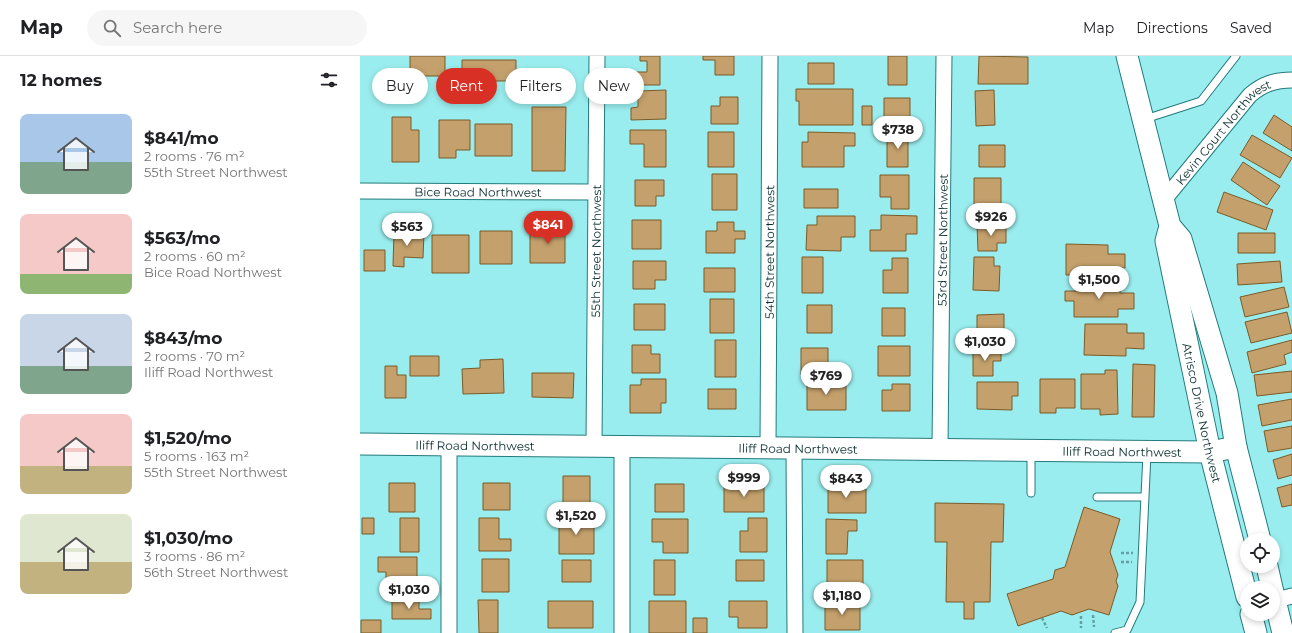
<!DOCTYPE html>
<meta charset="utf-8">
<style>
:root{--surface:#fff;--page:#f6f6f6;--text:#202124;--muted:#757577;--line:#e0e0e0;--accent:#d93025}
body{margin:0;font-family:Montserrat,sans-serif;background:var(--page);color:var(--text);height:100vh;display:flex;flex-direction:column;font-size:15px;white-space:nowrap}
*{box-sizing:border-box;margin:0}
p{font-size:13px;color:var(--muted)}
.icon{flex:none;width:22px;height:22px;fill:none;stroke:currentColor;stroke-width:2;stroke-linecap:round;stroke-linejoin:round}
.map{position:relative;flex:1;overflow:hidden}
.side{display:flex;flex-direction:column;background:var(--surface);width:360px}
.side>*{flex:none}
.guide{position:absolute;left:12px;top:12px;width:380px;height:36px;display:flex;gap:8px}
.fabs{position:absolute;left:880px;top:477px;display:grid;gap:8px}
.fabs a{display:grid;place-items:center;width:40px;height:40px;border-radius:50%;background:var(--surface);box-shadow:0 2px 6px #0003;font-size:20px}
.price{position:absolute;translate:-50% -34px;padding:0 9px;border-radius:14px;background:#fff;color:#222;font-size:13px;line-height:26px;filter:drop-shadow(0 1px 2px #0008)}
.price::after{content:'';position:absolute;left:50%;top:24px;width:12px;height:9px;margin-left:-6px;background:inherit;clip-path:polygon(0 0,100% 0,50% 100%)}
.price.on{background:var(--accent);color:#fff}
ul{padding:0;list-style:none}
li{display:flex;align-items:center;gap:12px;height:100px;padding:0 20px}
li span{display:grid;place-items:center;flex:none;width:112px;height:80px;border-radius:8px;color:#555}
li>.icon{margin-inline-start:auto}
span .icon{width:48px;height:48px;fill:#fffc;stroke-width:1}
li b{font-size:17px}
h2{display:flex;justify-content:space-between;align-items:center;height:48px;padding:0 20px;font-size:17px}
.tag{padding:0 14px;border-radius:18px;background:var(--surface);box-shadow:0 2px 6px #0003;font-size:14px;line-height:36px}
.tag.on{background:var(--accent);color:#fff}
header{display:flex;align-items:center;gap:24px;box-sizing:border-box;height:56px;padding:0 20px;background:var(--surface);border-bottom:1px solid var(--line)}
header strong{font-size:19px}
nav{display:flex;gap:22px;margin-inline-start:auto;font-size:14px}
.search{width:280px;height:36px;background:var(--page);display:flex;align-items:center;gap:10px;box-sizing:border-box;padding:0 14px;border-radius:22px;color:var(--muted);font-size:15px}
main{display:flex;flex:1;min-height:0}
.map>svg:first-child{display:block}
</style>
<header>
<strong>Map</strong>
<div class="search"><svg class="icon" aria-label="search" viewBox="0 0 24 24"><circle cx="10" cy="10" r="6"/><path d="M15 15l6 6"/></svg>Search here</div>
<nav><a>Map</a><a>Directions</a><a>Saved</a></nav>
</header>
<main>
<section class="side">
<h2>12 homes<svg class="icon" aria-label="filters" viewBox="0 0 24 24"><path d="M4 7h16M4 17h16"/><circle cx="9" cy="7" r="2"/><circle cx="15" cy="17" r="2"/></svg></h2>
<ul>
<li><span style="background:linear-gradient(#a9c7e8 60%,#7fa58c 0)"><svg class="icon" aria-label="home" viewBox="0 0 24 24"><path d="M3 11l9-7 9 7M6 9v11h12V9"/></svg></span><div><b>$841/mo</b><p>2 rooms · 76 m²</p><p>55th Street Northwest</p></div></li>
<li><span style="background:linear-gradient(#f6c9c9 75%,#8fb573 0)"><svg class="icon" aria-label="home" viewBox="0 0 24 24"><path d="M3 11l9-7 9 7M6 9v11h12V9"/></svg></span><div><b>$563/mo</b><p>2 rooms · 60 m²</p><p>Bice Road Northwest</p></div></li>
<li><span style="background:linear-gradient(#c9d6e8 65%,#7fa58c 0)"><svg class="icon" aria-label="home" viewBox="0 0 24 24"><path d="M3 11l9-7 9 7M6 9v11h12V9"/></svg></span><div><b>$843/mo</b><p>2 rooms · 70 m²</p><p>Iliff Road Northwest</p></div></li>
<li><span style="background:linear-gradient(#f6c9c9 65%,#c2b280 0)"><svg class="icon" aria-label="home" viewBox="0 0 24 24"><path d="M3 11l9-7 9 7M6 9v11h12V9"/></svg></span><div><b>$1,520/mo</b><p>5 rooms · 163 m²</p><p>55th Street Northwest</p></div></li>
<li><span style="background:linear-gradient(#dfe7d0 60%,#c2b280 0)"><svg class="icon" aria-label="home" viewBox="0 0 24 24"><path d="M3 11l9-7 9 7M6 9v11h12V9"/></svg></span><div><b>$1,030/mo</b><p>3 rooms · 86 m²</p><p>56th Street Northwest</p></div></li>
</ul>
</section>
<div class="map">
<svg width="932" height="577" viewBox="0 0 932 577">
<rect width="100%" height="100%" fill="#9aedee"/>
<!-- building -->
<path fill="#c3a06c" stroke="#7b5b27" d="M 50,0 L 85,0 L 85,20 L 50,20 Z
M 280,0 L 300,0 L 300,29 L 273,29 L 273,16 L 287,16 L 287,5 L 280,5 Z
M 343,0 L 374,0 L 374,19 L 355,19 L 355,4 L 343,4 Z
M 528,0 L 547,0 L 547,29 L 528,29 Z
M 619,0 L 668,1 L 668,28 L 618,28 Z
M 102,4 L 156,4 L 156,25 L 102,25 Z
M 448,7 L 474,7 L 474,28 L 448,28 Z
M 436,33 L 493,33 L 493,69 L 439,69 L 439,45 L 436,45 Z
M 306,34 L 306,63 L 271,64 L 271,52 L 278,51 L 278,35 Z
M 634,34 L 635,69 L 616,70 L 615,35 Z
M 360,41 L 378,41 L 378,68 L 351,68 L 351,50 L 360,50 Z
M 524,42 L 550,42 L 550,69 L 524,69 Z
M 502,50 L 512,50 L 512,69 L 502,69 Z
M 172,51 L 206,51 L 205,115 L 172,115 Z
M 914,59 L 932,71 L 932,95 L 903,77 Z
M 32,61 L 51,61 L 51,74 L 59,74 L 59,106 L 32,106 Z
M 79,64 L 110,64 L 110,94 L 96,94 L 96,102 L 79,102 Z
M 115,68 L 152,68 L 152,100 L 115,100 Z
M 270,74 L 306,74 L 306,111 L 284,111 L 284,88 L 270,88 Z
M 348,76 L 374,76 L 374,111 L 348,111 Z
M 448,76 L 495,77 L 495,90 L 484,90 L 484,111 L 442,111 L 442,86 L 448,86 Z
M 527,76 L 548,76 L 548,111 L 527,111 Z
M 892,79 L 932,102 L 920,122 L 880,99 Z
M 619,89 L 645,89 L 645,111 L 619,111 Z
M 883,106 L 920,130 L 907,149 L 871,124 Z
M 352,118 L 377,118 L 377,154 L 352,154 Z
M 520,119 L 549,119 L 549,153 L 531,153 L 531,141 L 520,141 Z
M 614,122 L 641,122 L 641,153 L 614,153 Z
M 275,124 L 304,124 L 304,140 L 296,140 L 296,150 L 275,150 Z
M 444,133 L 478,133 L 478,152 L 444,152 Z
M 864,136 L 913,154 L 906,174 L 857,156 Z
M 521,159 L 557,160 L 557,178 L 546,178 L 546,195 L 510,195 L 510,174 L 521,174 Z
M 457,160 L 495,160 L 495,181 L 481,181 L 481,195 L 446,194 L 447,169 L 457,169 Z
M 272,164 L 301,164 L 301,193 L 272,193 Z
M 357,166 L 374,166 L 374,175 L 385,175 L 385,183 L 375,183 L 375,197 L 346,197 L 346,175 L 357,175 Z
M 617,169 L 646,169 L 646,187 L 637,187 L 637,195 L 618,195 Z
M 170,171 L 205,171 L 205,207 L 170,207 Z
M 120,175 L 152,175 L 152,208 L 120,208 Z
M 34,176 L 64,177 L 63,202 L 44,201 L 44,211 L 33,210 Z
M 878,177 L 915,177 L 915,197 L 878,197 Z
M 72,179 L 109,179 L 109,217 L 72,217 Z
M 706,188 L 748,189 L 748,198 L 765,198 L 765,212 L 748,212 L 748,220 L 706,219 Z
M 4,194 L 25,194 L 25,215 L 4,215 Z
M 442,201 L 463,201 L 463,237 L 442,237 Z
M 614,201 L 634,201 L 634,210 L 640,210 L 639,235 L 613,234 Z
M 532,202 L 548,202 L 548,237 L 523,237 L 523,214 L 532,214 Z
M 273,205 L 306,205 L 306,224 L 295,224 L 295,233 L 273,233 Z
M 920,205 L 922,226 L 878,229 L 877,208 Z
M 344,212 L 375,212 L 375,236 L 344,236 Z
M 716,228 L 760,228 L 760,237 L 774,237 L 774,253 L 758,253 L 758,261 L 714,261 L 714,245 L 705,245 L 705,235 L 716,235 Z
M 924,231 L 929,251 L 885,261 L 880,241 Z
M 350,243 L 374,243 L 374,277 L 350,277 Z
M 274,248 L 305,248 L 305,274 L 274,274 Z
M 447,249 L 472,249 L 472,277 L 447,277 Z
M 522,252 L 545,252 L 545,280 L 522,280 Z
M 927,256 L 932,277 L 891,287 L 885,266 Z
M 644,258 L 644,278 L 617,278 L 617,259 Z
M 725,268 L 767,268 L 767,277 L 784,277 L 784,293 L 766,292 L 766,300 L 724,299 Z
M 355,284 L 376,284 L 376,321 L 355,321 Z
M 932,284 L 932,296 L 924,299 L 926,308 L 892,317 L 887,296 Z
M 272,289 L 291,289 L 291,298 L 300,298 L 300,317 L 272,317 Z
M 518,290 L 550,290 L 550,320 L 518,320 Z
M 441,292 L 468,292 L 468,308 L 461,308 L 461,319 L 441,319 Z
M 641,293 L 641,305 L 633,305 L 633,320 L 613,320 L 613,294 Z
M 50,300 L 79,300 L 79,320 L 50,320 Z
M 143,303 L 144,337 L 103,338 L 102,313 L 120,312 L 120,304 Z
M 773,308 L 795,309 L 794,361 L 772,361 Z
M 25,310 L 37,310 L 37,319 L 46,319 L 46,342 L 25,342 Z
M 745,314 L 757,314 L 758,358 L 740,359 L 740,353 L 721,353 L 721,318 L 745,318 Z
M 932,315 L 932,336 L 897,340 L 894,319 Z
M 172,317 L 214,317 L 213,342 L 172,341 Z
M 281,323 L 306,323 L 306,347 L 301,347 L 301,357 L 270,357 L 270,329 L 281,329 Z
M 680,323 L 715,323 L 715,352 L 696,352 L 696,357 L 680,357 Z
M 447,326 L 486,326 L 486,354 L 447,354 Z
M 617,326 L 658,326 L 658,340 L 652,340 L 652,354 L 617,353 Z
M 532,328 L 550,328 L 550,355 L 522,355 L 522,334 L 532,334 Z
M 348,333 L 376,333 L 376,353 L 348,353 Z
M 932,343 L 932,364 L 902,370 L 898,349 Z
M 932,370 L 932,392 L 908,396 L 904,375 Z
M 932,398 L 932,419 L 918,423 L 913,404 Z
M 203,420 L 230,420 L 230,457 L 203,457 Z
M 29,427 L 55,427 L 55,456 L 29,456 Z
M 123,427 L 150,427 L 150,454 L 123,454 Z
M 295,428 L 324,428 L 324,456 L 295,456 Z
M 468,428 L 497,428 L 497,433 L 506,433 L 506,457 L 468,457 Z
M 932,428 L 932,449 L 922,451 L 917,432 Z
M 364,429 L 404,429 L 404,456 L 364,456 Z
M 575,447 L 644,448 L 643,486 L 631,486 L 630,546 L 614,546 L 614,563 L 604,563 L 604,546 L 586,546 L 587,486 L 575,486 Z
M 724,451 L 760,463 L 750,496 L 758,519 L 756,525 L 758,530 L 749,559 L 729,553 L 712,559 L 701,555 L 658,570 L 647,538 L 693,523 L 695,514 L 705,511 Z
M 2,462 L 14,462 L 14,478 L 2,478 Z
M 40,462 L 59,462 L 59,496 L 40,496 Z
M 119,462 L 139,462 L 139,483 L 151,483 L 151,495 L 119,495 Z
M 388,462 L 407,462 L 407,496 L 380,496 L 380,475 L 388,475 Z
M 199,463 L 234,463 L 234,498 L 199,498 Z
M 292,463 L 328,463 L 328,497 L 303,497 L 303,486 L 292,486 Z
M 466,463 L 497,464 L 497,475 L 488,475 L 487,498 L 466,498 Z
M 18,501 L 57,501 L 57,528 L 26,528 L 26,516 L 18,516 Z
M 122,503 L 149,503 L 149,536 L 122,536 Z
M 202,504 L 231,504 L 231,526 L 202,526 Z
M 294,504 L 315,504 L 315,539 L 294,539 Z
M 376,504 L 404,504 L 404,525 L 376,525 Z
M 467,504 L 503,504 L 503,531 L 467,531 Z
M 32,543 L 59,543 L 59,553 L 71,553 L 71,563 L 32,563 Z
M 118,544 L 138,544 L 138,577 L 119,577 Z
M 188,545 L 233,545 L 233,572 L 188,572 Z
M 289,545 L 326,545 L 326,577 L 289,577 Z
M 369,545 L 407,545 L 407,572 L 378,572 L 378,561 L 369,561 Z
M 465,546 L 500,546 L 500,574 L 465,574 Z
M 333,562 L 347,562 L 347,577 L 333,577 Z
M 1,564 L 21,564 L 21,577 L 1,577 Z"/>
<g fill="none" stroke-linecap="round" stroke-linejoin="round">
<!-- lane casing -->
<g stroke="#227b7d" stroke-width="9">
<path id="lane" d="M 785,63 L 841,45 L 876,0
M 671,395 L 671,437
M 737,441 L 785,441
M 755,577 L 767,574 L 780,546 L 787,398"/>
</g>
<!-- street casing -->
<g stroke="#227b7d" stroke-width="17">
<g id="street">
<path id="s1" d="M 0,135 L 236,136"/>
<path id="s2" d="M 803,145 L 890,39 C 903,28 915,24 932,24"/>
<path id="s3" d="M 234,389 L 237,0"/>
<path id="s4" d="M 408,392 L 410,0"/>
<path d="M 434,392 L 435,577"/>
<path id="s5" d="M 580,392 L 584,0"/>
<path d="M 913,545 L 932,540"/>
<path d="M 89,577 L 89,388"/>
<path d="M 262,577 L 262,390"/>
</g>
</g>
<!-- secondary casing -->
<g stroke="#227b7d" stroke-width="23">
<g id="secondary">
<path d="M 767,0 L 810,170 L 821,183 L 867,337 L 876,391 L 900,484"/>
<path id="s6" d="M 810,170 L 806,185 L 850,396 L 887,541"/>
<path id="s7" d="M 0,388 L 850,396 L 876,391"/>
<path d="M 907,510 L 912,532"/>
<path d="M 913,536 L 923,577"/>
<path d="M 891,558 L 896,577"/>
</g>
</g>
<!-- path -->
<path stroke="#60a1a1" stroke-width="2.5" stroke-dasharray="3 2" stroke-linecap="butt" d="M 761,497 L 773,497
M 761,506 L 772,506
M 733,559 L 734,571
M 721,560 L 721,572
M 682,562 L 687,572"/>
<!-- lane -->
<use href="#lane" stroke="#fff" stroke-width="7"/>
<!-- street -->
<use href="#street" stroke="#fff" stroke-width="15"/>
<!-- secondary -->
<use href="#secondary" stroke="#fff" stroke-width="21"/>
</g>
<g text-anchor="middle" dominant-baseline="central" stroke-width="3.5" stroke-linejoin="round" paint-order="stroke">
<!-- street labels -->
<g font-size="12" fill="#072c2c" stroke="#f7fefe">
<text stroke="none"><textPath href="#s2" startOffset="92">Kevin Court Northwest</textPath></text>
<text stroke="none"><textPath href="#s1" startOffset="118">Bice Road Northwest</textPath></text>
<text stroke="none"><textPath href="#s5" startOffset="208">53rd Street Northwest</textPath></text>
<text stroke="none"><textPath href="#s3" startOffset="194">55th Street Northwest</textPath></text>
<text stroke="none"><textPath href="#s4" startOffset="196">54th Street Northwest</textPath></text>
<text stroke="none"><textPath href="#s6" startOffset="191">Atrisco Drive Northwest</textPath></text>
<text stroke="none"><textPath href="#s7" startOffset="115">Iliff Road Northwest</textPath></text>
<text stroke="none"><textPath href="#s7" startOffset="438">Iliff Road Northwest</textPath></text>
<text stroke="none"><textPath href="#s7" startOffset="762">Iliff Road Northwest</textPath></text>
</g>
</g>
</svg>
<div class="fabs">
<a><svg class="icon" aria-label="locate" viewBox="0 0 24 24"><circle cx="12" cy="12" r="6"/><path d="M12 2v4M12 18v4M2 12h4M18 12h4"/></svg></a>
<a><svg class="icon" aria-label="layers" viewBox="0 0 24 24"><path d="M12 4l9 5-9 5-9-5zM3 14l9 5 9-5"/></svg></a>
</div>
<b class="price" style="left:538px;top:94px">$738</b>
<b class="price" style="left:631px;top:181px">$926</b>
<b class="price on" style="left:188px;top:189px">$841</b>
<b class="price" style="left:47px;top:191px">$563</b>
<b class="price" style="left:739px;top:244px">$1,500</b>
<b class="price" style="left:625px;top:306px">$1,030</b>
<b class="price" style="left:466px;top:340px">$769</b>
<b class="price" style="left:384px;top:442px">$999</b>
<b class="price" style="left:486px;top:443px">$843</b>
<b class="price" style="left:216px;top:480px">$1,520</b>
<b class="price" style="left:49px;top:554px">$1,030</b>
<b class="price" style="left:482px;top:560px">$1,180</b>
<div class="guide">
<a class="tag">Buy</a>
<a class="tag on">Rent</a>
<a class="tag">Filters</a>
<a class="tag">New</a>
</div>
</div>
</main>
